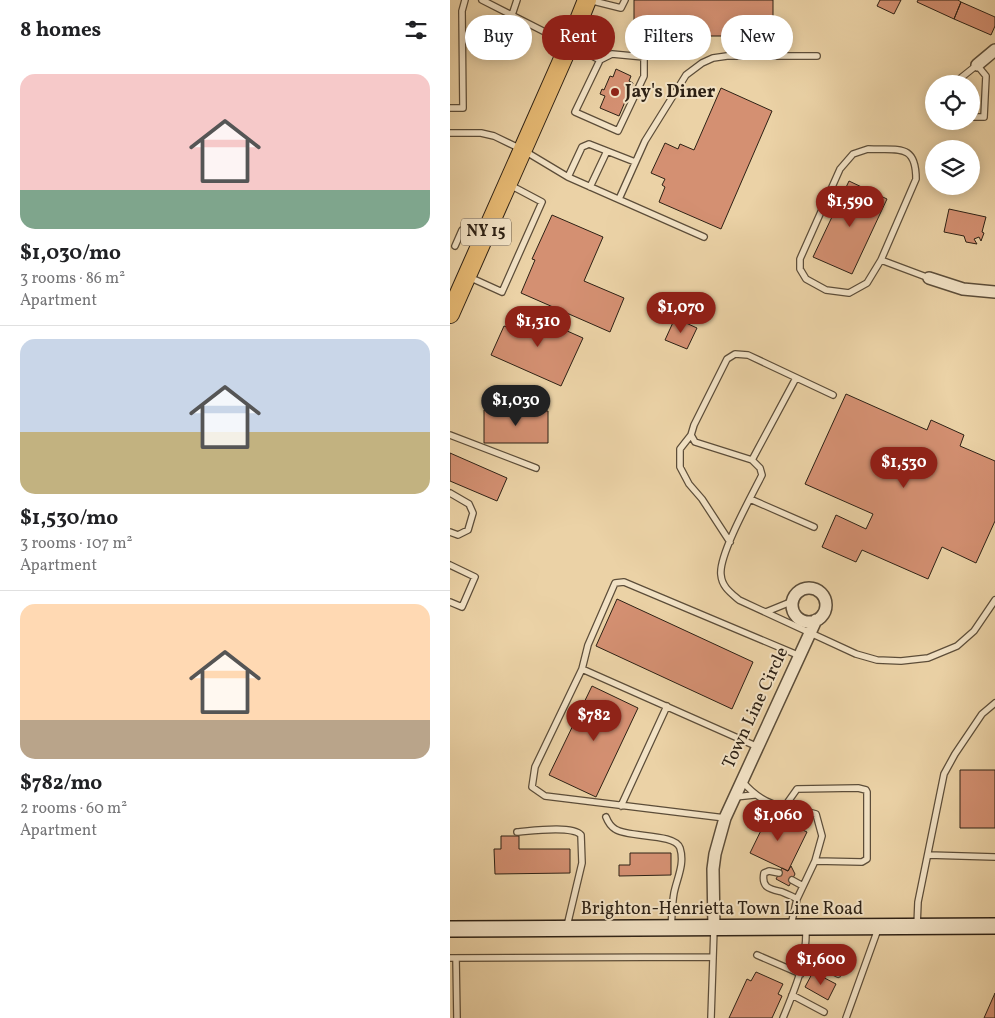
<!DOCTYPE html>
<meta charset="utf-8">
<style>
:root{--surface:#fff;--page:#f2f2f2;--text:#202124;--muted:#757577;--line:#e0e0e0;--accent:#8f2418}
body{margin:0;font-family:Vollkorn,serif;background:var(--page);color:var(--text);height:100vh;display:flex;flex-direction:column;font-size:19px;white-space:nowrap}
*{box-sizing:border-box;margin:0}
p{font-size:16px;color:var(--muted)}
.icon{flex:none;width:28px;height:28px;fill:none;stroke:currentColor;stroke-width:2;stroke-linecap:round;stroke-linejoin:round}
.map{position:relative;flex:1;overflow:hidden}
.drawer{display:flex;flex-direction:column;background:var(--surface);width:450px}
.drawer>*{flex:none}
.guide{position:absolute;left:15px;top:15px;width:455px;height:45px;display:flex;gap:10px}
.tools{position:absolute;left:475px;top:75px;display:grid;gap:10px}
.tools a{display:grid;place-items:center;width:55px;height:55px;border-radius:50%;background:var(--surface);box-shadow:0 2px 12px #0003;font-size:25px}
.price{position:absolute;translate:-50% -42px;padding:0 11px;border-radius:18px;background:var(--accent);color:#fff;font-size:16px;line-height:32px;filter:drop-shadow(0 1px 2px #0008)}
.price::after{content:'';position:absolute;left:50%;top:30px;width:15px;height:11px;margin-left:-8px;background:inherit;clip-path:polygon(0 0,100% 0,50% 100%)}
.price.on{background:#222;color:#fff}
ul{padding:0;list-style:none}
li{display:grid;align-content:center;gap:10px;height:265px;padding:0 20px}
li+li{border-top:1px solid var(--line)}
li span{display:grid;place-items:center;height:155px;border-radius:15px;color:#555}
li>.icon{margin-inline-start:auto}
span .icon{width:90px;height:90px;fill:#fffc;stroke-width:1}
li b{font-size:21px}
h2{display:flex;justify-content:space-between;align-items:center;height:60px;padding:0 20px;font-size:21px}
.pill{padding:0 18px;border-radius:22px;background:var(--surface);box-shadow:0 2px 12px #0003;font-size:18px;line-height:45px}
.pill.on{background:var(--accent);color:#fff}
main{display:flex;flex:1;min-height:0}
.map>svg:first-child{display:block}
</style>
<main>
<section class="drawer">
<h2>8 homes<svg class="icon" aria-label="filters" viewBox="0 0 24 24"><path d="M4 7h16M4 17h16"/><circle cx="9" cy="7" r="2"/><circle cx="15" cy="17" r="2"/></svg></h2>
<ul>
<li><span style="background:linear-gradient(#f6c9c9 75%,#7fa58c 0)"><svg class="icon" aria-label="home" viewBox="0 0 24 24"><path d="M3 11l9-7 9 7M6 9v11h12V9"/></svg></span><div><b>$1,030/mo</b><p>3 rooms · 86 m²</p><p>Apartment</p></div></li>
<li><span style="background:linear-gradient(#c9d6e8 60%,#c2b280 0)"><svg class="icon" aria-label="home" viewBox="0 0 24 24"><path d="M3 11l9-7 9 7M6 9v11h12V9"/></svg></span><div><b>$1,530/mo</b><p>3 rooms · 107 m²</p><p>Apartment</p></div></li>
<li><span style="background:linear-gradient(#ffd9b3 75%,#b9a48a 0)"><svg class="icon" aria-label="home" viewBox="0 0 24 24"><path d="M3 11l9-7 9 7M6 9v11h12V9"/></svg></span><div><b>$782/mo</b><p>2 rooms · 60 m²</p><p>Apartment</p></div></li>
</ul>
</section>
<div class="map">
<svg width="545" height="1018" viewBox="0 0 545 1018">
<rect width="100%" height="100%" fill="#ebd2a6"/>
<filter id="stains"><feTurbulence type="fractalNoise" baseFrequency=".004" numOctaves="4"/><feColorMatrix values="0 0 0 0 .2 0 0 0 0 .09 0 0 0 0 .02 0 0 0 .5 -.17"/></filter>
<radialGradient id="worn" r=".72"><stop offset=".6" stop-color="#630" stop-opacity="0"/><stop offset="1" stop-color="#630" stop-opacity=".3"/></radialGradient>
<!-- building -->
<path fill="#d49072" stroke="#2d2115" d="M 184,0 L 323,0 L 323,36 L 184,36 Z
M 430,0 L 451,0 L 444,14 L 427,6 Z
M 468,0 L 508,0 L 511,2 L 504,19 L 467,2 Z
M 511,2 L 545,17 L 545,26 L 541,35 L 504,19 Z
M 166,69 L 181,76 L 179,81 L 183,83 L 169,116 L 150,108 L 155,96 L 150,94 L 152,89 L 154,90 L 160,76 L 163,77 Z
M 271,88 L 322,111 L 271,229 L 209,202 L 215,187 L 212,185 L 215,179 L 201,173 L 215,143 L 228,149 L 230,144 L 244,150 Z
M 399,181 L 437,199 L 402,274 L 363,257 Z
M 499,209 L 536,217 L 532,232 L 534,233 L 531,241 L 529,237 L 524,239 L 527,244 L 516,242 L 514,236 L 494,232 Z
M 102,215 L 153,237 L 134,281 L 174,298 L 160,332 L 71,293 L 85,260 L 82,259 Z
M 72,311 L 133,338 L 111,386 L 41,355 L 54,326 L 64,330 Z
M 225,318 L 247,328 L 237,349 L 215,340 Z
M 396,394 L 477,430 L 481,420 L 514,435 L 510,446 L 545,461 L 545,521 L 526,563 L 492,547 L 478,579 L 412,550 L 406,562 L 372,547 L 386,515 L 416,529 L 423,514 L 355,484 Z
M 34,410 L 98,411 L 98,443 L 34,443 Z
M 0,453 L 57,478 L 47,501 L 0,481 Z
M 167,599 L 303,662 L 282,709 L 146,646 Z
M 142,686 L 188,708 L 146,797 L 99,775 Z
M 510,770 L 545,770 L 545,828 L 510,828 Z
M 319,814 L 357,832 L 338,871 L 300,853 Z
M 51,836 L 69,836 L 69,849 L 120,849 L 120,873 L 45,874 L 44,849 L 51,849 Z
M 180,853 L 221,853 L 221,875 L 169,876 L 169,865 L 180,865 Z
M 341,866 L 345,874 L 339,886 L 326,879 L 332,868 L 338,871 Z
M 306,972 L 333,984 L 328,994 L 332,996 L 322,1018 L 279,1018 L 297,979 L 301,981 Z
M 363,972 L 386,984 L 378,1000 L 355,987 Z
M 545,993 L 545,1018 L 534,1018 Z"/>
<g fill="none" stroke-linecap="round" stroke-linejoin="round">
<!-- lane casing -->
<g stroke="#5c4d39" stroke-width="8">
<path id="lane" d="M 32,0 L 150,60 L 162,54 L 194,57 L 194,76 L 168,131 L 125,112 L 150,60
M 139,0 L 171,8 L 175,0
M 62,15 L 67,0
M 507,84 L 507,81 L 527,65 L 536,76 L 534,117 L 521,117
M 0,108 L 13,108 L 12,11 L 15,0
M 0,133 L 31,133 L 44,136 L 73,150 L 118,177 L 254,237
M 418,149 C 447,151 466,142 466,179 L 431,260 L 417,283 L 399,293 L 376,290 L 356,279 L 350,269 L 350,259 L 390,169 L 403,154 Z
M 118,177 L 132,147 L 139,144 L 185,162
M 140,187 L 157,151
M 169,199 L 195,141 L 236,75 L 252,63 L 263,58 L 277,56 L 367,56
M 5,246 L 12,230 L 21,229 L 34,234
M 431,260 L 479,278
M 19,277 L 52,292 L 92,202 L 60,185
M 383,395 L 298,355 L 285,354 L 277,359 L 244,425 L 241,435 L 245,442 L 302,460 L 310,468 L 312,475 C 302,495 268,556 271,575 C 272,587 281,593 289,600 L 406,654 L 427,660 L 451,661 L 478,658 L 507,646 L 524,631 L 545,600
M 0,435 L 86,468
M 241,435 L 230,449 L 230,467 L 239,484 L 252,499 L 280,542
M 302,460 L 346,378
M 0,493 L 19,504 L 23,513 L 18,530 L 8,535 L 0,532
M 300,499 L 364,527
M 0,565 L 25,577 L 12,607 L 0,602
M 316,612 L 343,601
M 132,669 L 308,747
M 292,781 C 303,794 317,805 335,806 L 347,789 L 408,788 L 416,790 L 417,792 L 417,859 L 412,862 L 365,861 L 347,899 L 341,925
M 285,797 L 304,795
M 171,806 L 217,706
M 335,806 L 366,814 L 372,836 L 365,861
M 156,817 C 158,822 160,826 165,829 C 178,838 225,833 230,848 C 235,864 227,878 224,893 C 222,904 222,916 221,928
M 275,818 L 95,796 L 82,787 L 85,767 L 132,669 L 138,645 L 165,583 L 174,582 L 350,656
M 67,832 C 81,831 122,825 131,835 L 132,863 L 117,926
M 478,855 L 545,857
M 329,873 L 319,871 L 314,873 C 311,888 320,889 332,892 C 337,894 342,896 347,899
M 342,880 L 353,886
M 467,926 L 468,902 L 494,774 L 505,754 L 532,714 L 545,703
M 307,955 L 351,974
M 355,957 L 388,974
M 0,958 L 263,957
M 6,958 L 7,1018
M 342,995 L 374,1012
M 261,1018 L 264,928
M 333,1018 C 346,986 357,962 356,927
M 396,1018 L 428,929"/>
</g>
<!-- street casing -->
<g stroke="#5c4d39" stroke-width="14">
<path id="street" d="M 527,65 L 545,50
M 479,278 L 513,289 L 545,292
M342 605a17 17 0 1 1 34 0a17 17 0 1 1-34 0Z
M 264,928 L 263,869 L 265,854 L 275,818 L 366,620"/>
</g>
<!-- secondary casing -->
<g stroke="#2d2115" stroke-width="18">
<path id="secondary" d="M 0,929 L 545,926"/>
</g>
<!-- primary casing -->
<g stroke="#2d2115" stroke-width="20">
<path id="primary" d="M 0,314 L 119,45 L 137,0"/>
</g>
<!-- lane -->
<use href="#lane" stroke="#f2e2c5" stroke-width="5.5"/>
<!-- street -->
<use href="#street" stroke="#f2e2c5" stroke-width="11"/>
<!-- secondary -->
<use href="#secondary" stroke="#f2e2c5" stroke-width="15"/>
<!-- primary -->
<use href="#primary" stroke="#e6b973" stroke-width="18"/>
</g>
<!-- markers -->
<circle fill="#8f2418" stroke="#f2e2c5" stroke-width="2" cx="165" cy="92" r="5"/>
<g text-anchor="middle" dominant-baseline="central" stroke-width="4" stroke-linejoin="round" paint-order="stroke">
<!-- shield labels -->
<rect fill="#f2e2c5" stroke="#685b4a" stroke-width="1" x="11" y="218.5" width="50" height="27" rx="4"/>
<g font-size="16" font-weight="bold" fill="#2d2115">
<text x="36" y="232">NY 15</text>
</g>
<!-- poi labels -->
<g font-size="18" font-weight="bold" fill="#2d2115" stroke="#f2e2c5" text-anchor="start">
<text x="175" y="92">Jay's Diner</text>
</g>
<!-- street labels -->
<g font-size="18" fill="#2d2115" stroke="#f2e2c5">
<text transform="translate(306 708) rotate(-65)">Town Line Circle</text>
<text x="272" y="909">Brighton-Henrietta Town Line Road</text>
</g>
</g>
<rect width="100%" height="100%" filter="url(#stains)"/>
<rect width="100%" height="100%" fill="url(#worn)"/>
</svg>
<div class="tools">
<a><svg class="icon" aria-label="locate" viewBox="0 0 24 24"><circle cx="12" cy="12" r="6"/><path d="M12 2v4M12 18v4M2 12h4M18 12h4"/></svg></a>
<a><svg class="icon" aria-label="layers" viewBox="0 0 24 24"><path d="M12 4l9 5-9 5-9-5zM3 14l9 5 9-5"/></svg></a>
</div>
<b class="price" style="left:400px;top:228px">$1,590</b>
<b class="price" style="left:231px;top:334px">$1,070</b>
<b class="price" style="left:88px;top:348px">$1,310</b>
<b class="price on" style="left:66px;top:427px">$1,030</b>
<b class="price" style="left:454px;top:489px">$1,530</b>
<b class="price" style="left:144px;top:742px">$782</b>
<b class="price" style="left:328px;top:842px">$1,060</b>
<b class="price" style="left:371px;top:986px">$1,600</b>
<div class="guide">
<a class="pill">Buy</a>
<a class="pill on">Rent</a>
<a class="pill">Filters</a>
<a class="pill">New</a>
</div>
</div>
</main>
